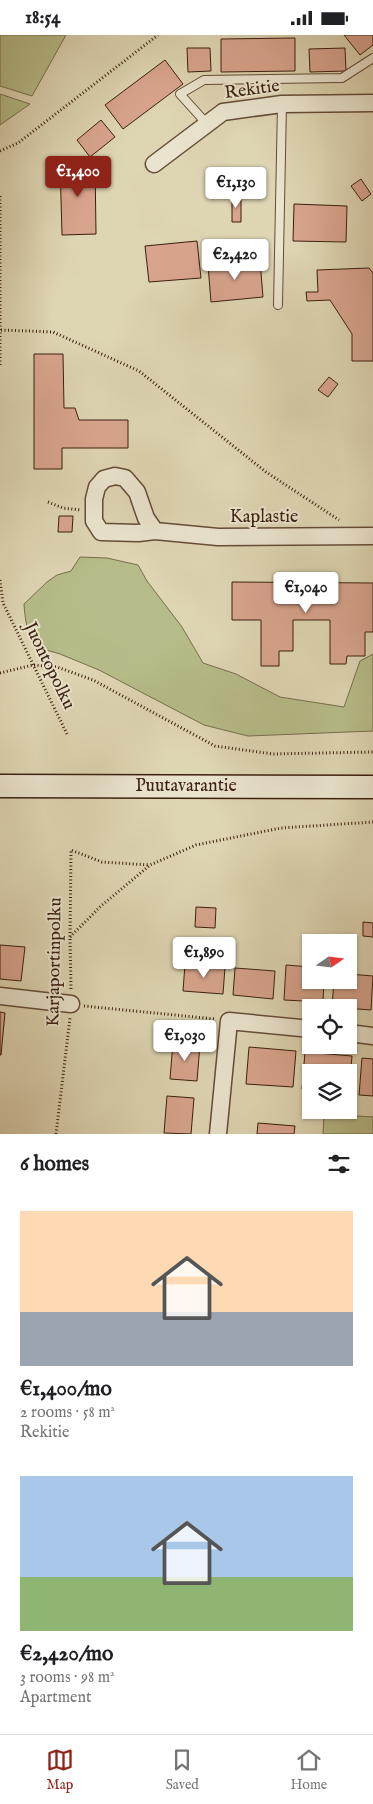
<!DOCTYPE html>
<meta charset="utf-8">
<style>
:root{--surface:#fff;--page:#f2f2f2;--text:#202124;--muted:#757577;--line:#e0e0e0;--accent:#8f2418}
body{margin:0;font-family:"IM FELL English",serif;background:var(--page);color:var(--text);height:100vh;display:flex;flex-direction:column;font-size:19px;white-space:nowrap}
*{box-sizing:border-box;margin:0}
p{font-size:16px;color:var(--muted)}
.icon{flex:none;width:28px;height:28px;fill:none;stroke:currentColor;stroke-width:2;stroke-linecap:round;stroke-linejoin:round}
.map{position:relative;height:1099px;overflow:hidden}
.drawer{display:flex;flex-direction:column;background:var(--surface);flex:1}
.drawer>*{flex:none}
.needle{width:32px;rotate:76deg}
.fabs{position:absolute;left:302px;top:899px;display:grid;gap:10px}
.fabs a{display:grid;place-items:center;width:55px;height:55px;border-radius:0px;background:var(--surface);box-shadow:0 1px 4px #0004;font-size:25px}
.price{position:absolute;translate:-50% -42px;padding:0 11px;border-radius:5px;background:#fff;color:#222;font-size:16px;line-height:32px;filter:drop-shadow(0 1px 2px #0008)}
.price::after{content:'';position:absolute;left:50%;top:30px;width:15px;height:11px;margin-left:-8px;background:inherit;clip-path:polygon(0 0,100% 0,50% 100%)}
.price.current{background:var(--accent);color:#fff}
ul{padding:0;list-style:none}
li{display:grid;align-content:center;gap:10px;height:265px;padding:0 20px}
li span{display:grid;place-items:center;height:155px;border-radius:0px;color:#555}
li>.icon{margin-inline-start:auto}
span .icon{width:90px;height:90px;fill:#fffc;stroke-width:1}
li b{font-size:21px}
h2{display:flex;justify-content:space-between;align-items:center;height:60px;padding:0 20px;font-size:21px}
.status{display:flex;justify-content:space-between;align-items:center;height:35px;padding:0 25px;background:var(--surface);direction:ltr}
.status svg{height:14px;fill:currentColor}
.menu{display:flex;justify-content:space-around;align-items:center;height:70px;border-top:1px solid var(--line);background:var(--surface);font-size:14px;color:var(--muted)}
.menu a{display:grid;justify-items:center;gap:2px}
.menu .current{color:var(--accent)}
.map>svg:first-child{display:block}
</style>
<div class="status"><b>18:54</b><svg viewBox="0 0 49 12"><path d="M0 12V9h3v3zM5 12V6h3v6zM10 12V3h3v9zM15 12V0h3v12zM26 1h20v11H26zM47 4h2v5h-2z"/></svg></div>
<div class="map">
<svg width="373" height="1099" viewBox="0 0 373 1099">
<rect width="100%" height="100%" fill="#ded5b3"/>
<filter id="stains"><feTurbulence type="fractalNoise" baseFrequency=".004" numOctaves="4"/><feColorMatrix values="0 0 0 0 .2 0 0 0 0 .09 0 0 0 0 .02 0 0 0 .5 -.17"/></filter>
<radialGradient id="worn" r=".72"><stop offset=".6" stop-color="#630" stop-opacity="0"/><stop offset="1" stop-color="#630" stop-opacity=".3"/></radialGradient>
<!-- green -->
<path fill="#b6bc89" stroke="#786e4c" d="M 0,0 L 66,0 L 32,61 L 0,51 Z
M 0,59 L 30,69 L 0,90 Z
M 80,522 L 107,523 L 138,530 L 147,546 L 182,592 L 203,628 L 236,639 L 280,662 L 344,672 L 360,626 L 373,619 L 373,696 L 248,701 L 204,690 L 99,635 L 60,619 L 36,612 C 27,598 25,585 24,569 L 47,547 L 57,540 L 71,536 Z
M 324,1079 L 373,1082 L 373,1099 L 323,1099 Z"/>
<!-- building -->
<path fill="#d8a48e" stroke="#3b1f0e" d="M 344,0 L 373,0 L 373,10 L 360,20 Z
M 295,3 L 295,36 L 221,37 L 221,4 Z
M 187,13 L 210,13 L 211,36 L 188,37 Z
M 345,13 L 346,36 L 310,37 L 309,14 Z
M 165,25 L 183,49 L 123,94 L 105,70 Z
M 101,85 L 115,102 L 90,122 L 77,105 Z
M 95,127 L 96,199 L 62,200 L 60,128 Z
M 361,144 L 371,159 L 362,166 L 351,151 Z
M 232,162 L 241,162 L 241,187 L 232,187 Z
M 294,169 L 347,171 L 346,207 L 293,206 Z
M 197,206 L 201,243 L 149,247 L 145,211 Z
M 260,226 L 263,262 L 211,267 L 208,230 Z
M 369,233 L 373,238 L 373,326 L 352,326 L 352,299 L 330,265 L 307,266 L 306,257 L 318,257 L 317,235 Z
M 34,319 L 63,319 L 64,373 L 75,373 L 79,385 L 128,385 L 128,413 L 62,413 L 62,434 L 34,434 Z
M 329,342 L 338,349 L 328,362 L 318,355 Z
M 59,481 L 73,481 L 72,497 L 58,497 Z
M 232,547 L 373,548 L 373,597 L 365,597 L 365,621 L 347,621 L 346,629 L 330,629 L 330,585 L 293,585 L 293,616 L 279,616 L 279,631 L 261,631 L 261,585 L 232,585 Z
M 196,872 L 216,873 L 215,893 L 195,892 Z
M 363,887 L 373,888 L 373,902 L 363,901 Z
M 0,910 L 25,912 L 21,946 L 0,944 Z
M 185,929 L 225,932 L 223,959 L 183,956 Z
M 286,930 L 311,932 L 311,945 L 324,945 L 323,967 L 284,965 Z
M 235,933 L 275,936 L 273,964 L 233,960 Z
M 349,939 L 373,941 L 371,975 L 332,972 L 334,945 L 349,945 Z
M 0,977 L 5,978 L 1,1020 L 0,1020 Z
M 173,1007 L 200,1009 L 197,1046 L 170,1044 Z
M 249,1012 L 296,1016 L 293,1052 L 246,1049 Z
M 305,1017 L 352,1021 L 349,1057 L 349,1038 L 311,1038 L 311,1054 L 302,1054 Z
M 362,1023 L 373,1024 L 373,1061 L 359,1060 Z
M 167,1061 L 194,1063 L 191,1099 L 164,1098 Z
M 258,1088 L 295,1091 L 294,1099 L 257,1099 Z"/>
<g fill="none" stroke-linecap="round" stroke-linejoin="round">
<!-- service casing -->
<g stroke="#644c37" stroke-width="10">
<path id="service" d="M 207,89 L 180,59 L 204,45 L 342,43 L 373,23
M 278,270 L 282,69"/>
</g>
<!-- minor casing -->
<g stroke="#644c37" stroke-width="19">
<path id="minor" d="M 154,129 L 223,77 L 282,69 L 373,68
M 155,496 L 146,483 L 137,457 L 125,443 L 115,441 L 104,444 L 97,452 L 94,464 L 94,486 L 101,497 L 138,498 L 155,496 L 218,502 L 373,501
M 0,961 L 71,969
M 349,998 L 373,1001
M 218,1099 L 229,986 L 311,994"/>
</g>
<!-- secondary casing -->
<g stroke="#3b1f0e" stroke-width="25">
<path id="secondary" d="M 0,751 L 373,752"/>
</g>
<!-- path -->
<path stroke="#3b1f0e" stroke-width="3" stroke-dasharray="1 2.5" stroke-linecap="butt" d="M 0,116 L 18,108 L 158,0
M 0,161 L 0,332
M 1,295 L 53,297 L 139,336 L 266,437 L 339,485
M 48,467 L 63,473 L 81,475
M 0,545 L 3,568 L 67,699
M 0,638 L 33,630 L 57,632 L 93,645 L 215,711 L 273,719 L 373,717
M 70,902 L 101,871 L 150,830 L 196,810 L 281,793 L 373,787
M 71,954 L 70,902 L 71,815 L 102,827 L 150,830
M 84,971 L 215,984
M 56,1099 L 70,983"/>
<!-- service -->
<use href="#service" stroke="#eae4ce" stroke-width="8"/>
<!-- minor -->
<use href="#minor" stroke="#eae4ce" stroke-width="16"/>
<!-- secondary -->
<use href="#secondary" stroke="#eae4ce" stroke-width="22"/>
</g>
<g text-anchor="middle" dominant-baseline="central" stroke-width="4" stroke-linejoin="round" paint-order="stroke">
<!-- street labels -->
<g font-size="18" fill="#3b1f0e" stroke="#eae4ce">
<text transform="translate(252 55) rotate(-8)">Rekitie</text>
<text x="264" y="482">Kaplastie</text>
<text transform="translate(49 631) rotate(64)">Juontopolku</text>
<text x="186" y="751">Puutavarantie</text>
<text transform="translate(55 927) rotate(-89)">Karjaportinpolku</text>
</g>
</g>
<rect width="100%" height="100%" filter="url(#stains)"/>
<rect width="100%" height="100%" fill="url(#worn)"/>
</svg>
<div class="fabs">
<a><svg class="needle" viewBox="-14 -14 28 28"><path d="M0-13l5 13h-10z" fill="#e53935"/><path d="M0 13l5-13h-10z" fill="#757577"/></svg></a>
<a><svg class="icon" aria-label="locate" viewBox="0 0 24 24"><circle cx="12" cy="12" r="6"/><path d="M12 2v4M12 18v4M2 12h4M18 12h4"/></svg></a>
<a><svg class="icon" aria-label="layers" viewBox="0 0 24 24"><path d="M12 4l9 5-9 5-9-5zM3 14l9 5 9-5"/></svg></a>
</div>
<b class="price current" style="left:78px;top:163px">€1,400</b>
<b class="price" style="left:236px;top:174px">€1,130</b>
<b class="price" style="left:235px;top:246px">€2,420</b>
<b class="price" style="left:306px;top:579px">€1,040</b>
<b class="price" style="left:204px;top:944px">€1,890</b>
<b class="price" style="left:185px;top:1027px">€1,030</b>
</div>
<section class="drawer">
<h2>6 homes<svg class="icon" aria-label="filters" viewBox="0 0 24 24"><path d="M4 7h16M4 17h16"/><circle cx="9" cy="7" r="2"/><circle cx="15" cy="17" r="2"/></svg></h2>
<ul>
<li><span style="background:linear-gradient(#ffd9b3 65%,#9aa5b1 0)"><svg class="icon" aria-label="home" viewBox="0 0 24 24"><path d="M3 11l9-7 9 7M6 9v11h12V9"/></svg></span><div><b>€1,400/mo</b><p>2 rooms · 58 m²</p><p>Rekitie</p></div></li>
<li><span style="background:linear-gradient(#a9c7e8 65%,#8fb573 0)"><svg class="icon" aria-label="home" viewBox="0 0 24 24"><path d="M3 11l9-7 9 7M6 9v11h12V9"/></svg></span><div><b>€2,420/mo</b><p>3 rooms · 98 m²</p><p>Apartment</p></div></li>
</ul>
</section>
<nav class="menu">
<a class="current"><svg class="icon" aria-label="map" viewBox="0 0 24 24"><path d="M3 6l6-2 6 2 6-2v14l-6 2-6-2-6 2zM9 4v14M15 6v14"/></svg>Map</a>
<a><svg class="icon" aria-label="saved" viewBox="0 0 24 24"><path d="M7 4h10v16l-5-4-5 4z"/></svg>Saved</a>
<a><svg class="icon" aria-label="home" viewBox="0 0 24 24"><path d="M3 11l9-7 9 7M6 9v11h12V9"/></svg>Home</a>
</nav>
